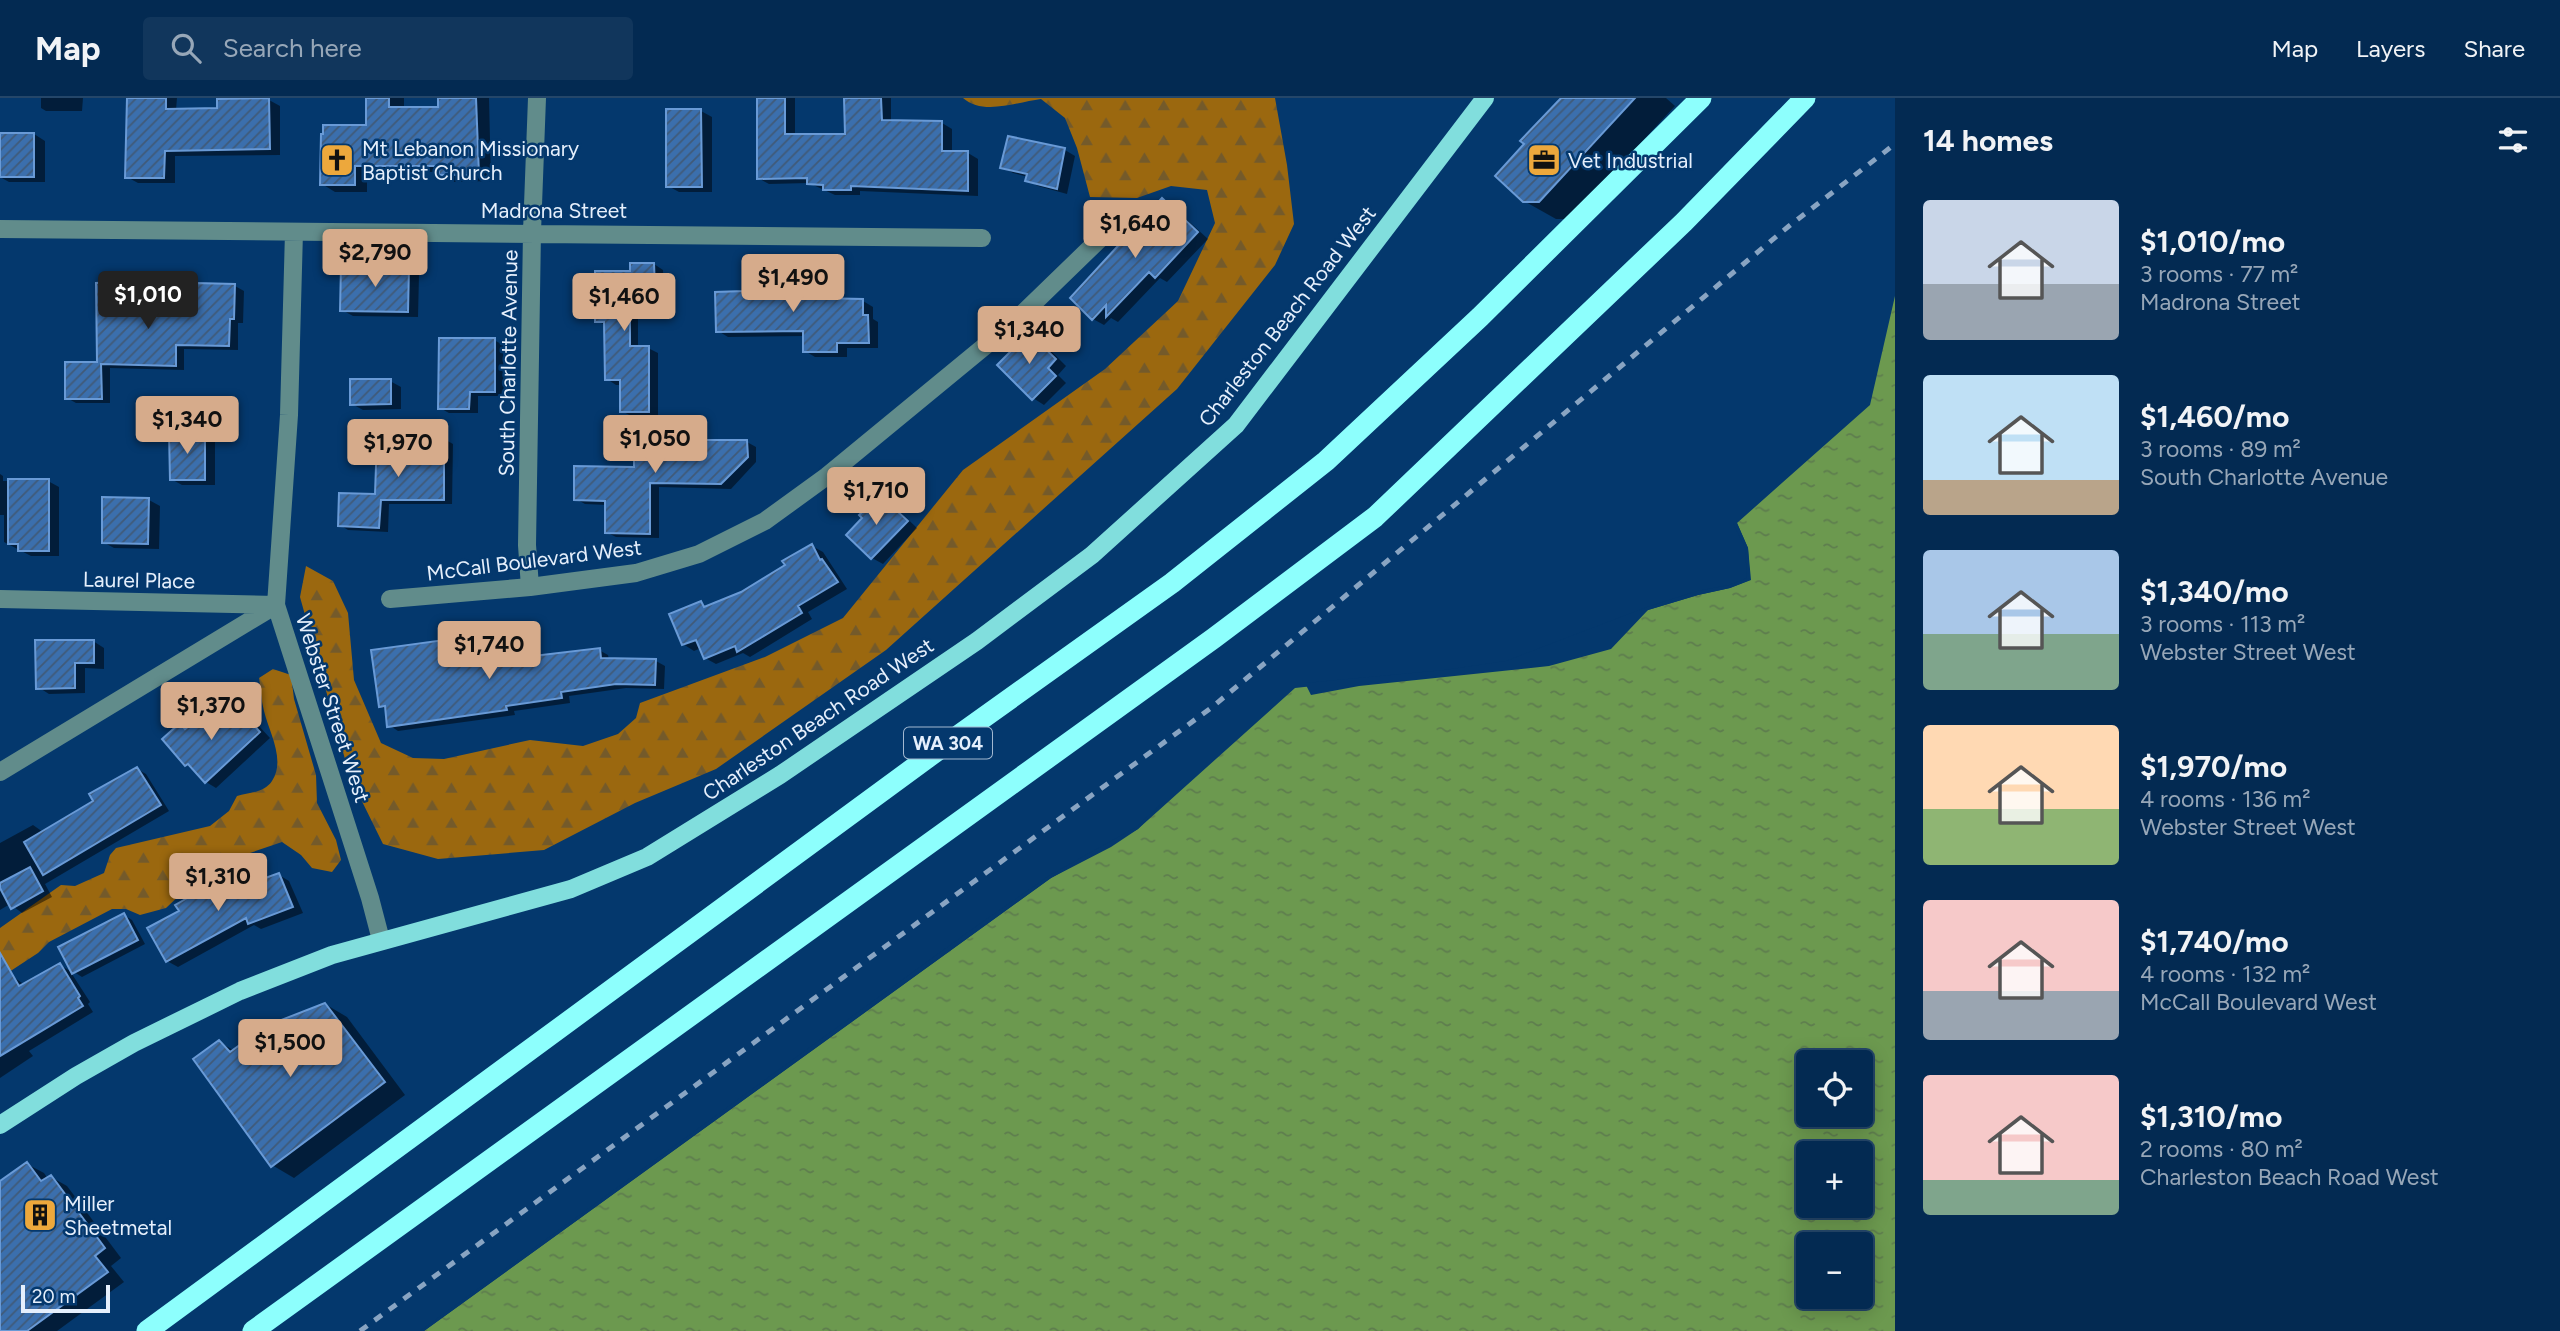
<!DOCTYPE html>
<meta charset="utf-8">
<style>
:root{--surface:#032a52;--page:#11365c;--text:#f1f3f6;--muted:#97a7b8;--line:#244669;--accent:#d6ab8b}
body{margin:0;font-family:Figtree,sans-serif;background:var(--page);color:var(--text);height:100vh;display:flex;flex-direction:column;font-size:26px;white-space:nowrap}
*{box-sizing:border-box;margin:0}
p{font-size:23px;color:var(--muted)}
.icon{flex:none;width:38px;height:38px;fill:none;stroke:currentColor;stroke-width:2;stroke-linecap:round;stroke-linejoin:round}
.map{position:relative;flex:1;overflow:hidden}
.side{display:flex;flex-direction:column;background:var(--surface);width:665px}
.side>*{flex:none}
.fabs{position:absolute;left:1796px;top:952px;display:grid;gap:14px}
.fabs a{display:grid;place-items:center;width:77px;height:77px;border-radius:7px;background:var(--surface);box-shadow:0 4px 18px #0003,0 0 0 2px var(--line);font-size:35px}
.scale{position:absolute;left:21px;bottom:18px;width:89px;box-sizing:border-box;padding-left:7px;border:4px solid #e5effc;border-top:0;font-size:19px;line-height:24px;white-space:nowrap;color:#e5effc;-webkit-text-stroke:5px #04386d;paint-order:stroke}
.price{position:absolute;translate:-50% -60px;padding:0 16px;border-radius:7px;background:var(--accent);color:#111;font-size:23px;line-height:46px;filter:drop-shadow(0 2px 4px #0008)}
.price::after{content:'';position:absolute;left:50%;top:42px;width:21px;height:16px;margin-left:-10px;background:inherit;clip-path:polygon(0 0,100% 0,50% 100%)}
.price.active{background:#222;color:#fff}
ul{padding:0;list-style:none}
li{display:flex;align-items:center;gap:21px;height:175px;padding:0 28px}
li span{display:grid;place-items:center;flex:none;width:196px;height:140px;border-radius:7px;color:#555}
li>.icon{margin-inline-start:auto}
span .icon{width:84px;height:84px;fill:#fffc;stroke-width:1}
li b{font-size:30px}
h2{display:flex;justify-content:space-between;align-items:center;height:84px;padding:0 28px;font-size:30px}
header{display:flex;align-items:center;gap:42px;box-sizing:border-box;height:98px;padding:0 35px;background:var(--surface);border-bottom:2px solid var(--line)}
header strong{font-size:33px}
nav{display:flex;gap:38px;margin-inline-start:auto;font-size:24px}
.search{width:490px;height:63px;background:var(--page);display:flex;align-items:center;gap:18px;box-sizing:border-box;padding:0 24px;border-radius:7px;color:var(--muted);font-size:26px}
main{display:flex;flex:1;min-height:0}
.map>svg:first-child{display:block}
</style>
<header>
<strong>Map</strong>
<div class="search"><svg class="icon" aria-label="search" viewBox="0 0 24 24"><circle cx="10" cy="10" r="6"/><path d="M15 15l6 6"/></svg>Search here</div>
<nav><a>Map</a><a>Layers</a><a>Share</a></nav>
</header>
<main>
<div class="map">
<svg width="1895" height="1233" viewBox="0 0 1895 1233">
<defs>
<pattern id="forest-firs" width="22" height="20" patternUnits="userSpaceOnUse" patternTransform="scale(1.75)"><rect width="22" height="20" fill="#9b680f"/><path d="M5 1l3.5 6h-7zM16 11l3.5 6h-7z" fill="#745a2a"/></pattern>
<pattern id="water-ripples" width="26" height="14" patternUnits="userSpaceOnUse" patternTransform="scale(1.75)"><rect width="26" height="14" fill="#6c994f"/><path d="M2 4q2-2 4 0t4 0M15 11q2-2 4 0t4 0" fill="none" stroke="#5e7d4e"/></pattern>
<pattern id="building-hatch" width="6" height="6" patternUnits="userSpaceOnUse" patternTransform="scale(1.75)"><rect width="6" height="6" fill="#3b6fad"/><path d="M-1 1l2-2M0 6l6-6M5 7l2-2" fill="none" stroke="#405a78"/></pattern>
</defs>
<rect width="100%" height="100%" fill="#04386d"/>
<!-- forest -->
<path fill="url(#forest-firs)" d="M 963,0 L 1275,0 L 1287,67 L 1294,126 L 1275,167 L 1177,291 L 886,552 L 716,671 L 635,705 L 544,752 L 438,761 L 383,746 L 350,679 L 300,499 L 306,468 L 333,483 L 348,515 L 354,582 L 381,645 L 413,660 L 444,661 L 530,642 L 583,648 L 618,636 L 636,620 L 640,605 L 765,559 L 843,520 L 963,372 L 1105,271 L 1178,203 L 1215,125 L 1207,92 L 1171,88 L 1137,100 L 1090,99 L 1077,50 L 1065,20 L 1041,1 C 1017,4 983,18 963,0 Z
M 273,571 L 291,577 L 294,601 L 316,677 L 317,705 L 336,742 L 341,762 L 332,774 L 312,770 L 301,757 L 282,744 L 247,756 L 237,770 L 199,790 L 183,794 L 166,810 L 140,817 L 126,811 L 112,811 L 49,844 L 38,855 L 9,874 L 0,874 L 0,830 L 61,787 L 75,788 L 104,775 L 110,757 L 116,750 L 210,728 L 229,713 L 237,698 C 249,695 265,694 272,683 C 286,662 269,634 264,613 C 261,602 261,591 259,580 Z"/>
<!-- water -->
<path fill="url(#water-ripples)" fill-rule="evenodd" d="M 1895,198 L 1895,1233 L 424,1233 L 1051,780 L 1138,731 L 1295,590 L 1507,567 L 1648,512 L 1698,497 L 1730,490 L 1750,482 L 1748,450 L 1737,425 L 1870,307 ZM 1808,964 L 1860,964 L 1860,1017 L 1808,1017 ZM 1808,1055 L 1860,1055 L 1860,1108 L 1808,1108 ZM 1808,1146 L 1860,1146 L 1860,1199 L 1808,1199 Z"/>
<!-- pier -->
<path fill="#04386d" d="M 1733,425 L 1737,425 L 1748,450 L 1751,482 L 1730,490 L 1698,497 L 1648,512 L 1611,551 L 1549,568 L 1359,588 L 1311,597 L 1305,585 L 1444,572 L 1506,563 L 1647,509 L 1697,493 L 1729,487 L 1747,480 L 1745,450 Z
M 1162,705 L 1138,731 L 1111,749 L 1051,780 L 424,1233 L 420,1233 L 968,834 L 1050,777 L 1136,729 Z"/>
<!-- shadow -->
<path fill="#0007" d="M 41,0 L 83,0 L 82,13 L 46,13 L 41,10 Z
M 129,0 L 177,0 L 176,12 L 218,12 L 269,2 L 280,8 L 280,57 L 175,58 L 175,85 L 138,85 L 127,79 Z
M 366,0 L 404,0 L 404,11 L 440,11 L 440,0 L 489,0 L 491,83 L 453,84 L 440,74 L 367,74 L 367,94 L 335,94 L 322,86 L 367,29 Z
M 758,0 L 795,0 L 795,38 L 846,38 L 845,0 L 891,0 L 891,24 L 942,25 L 952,31 L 952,55 L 968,55 L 978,61 L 978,98 L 860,93 L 860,97 L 835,97 L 809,85 L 769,86 L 758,80 Z
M 1563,0 L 1666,0 L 1675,8 L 1570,121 L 1556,121 L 1524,103 Z
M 701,13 L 712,19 L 712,94 L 679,94 L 668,88 Z
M 0,36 L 34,36 L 45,43 L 45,84 L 9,84 L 0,79 Z
M 1065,52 L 1075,58 L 1067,96 L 1038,88 L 1027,82 L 1028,79 L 1013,75 L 1002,69 Z
M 1162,103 L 1173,109 L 1208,141 L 1167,184 L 1160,180 L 1118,224 L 1111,220 L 1104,227 L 1093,221 L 1072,200 Z
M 654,166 L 663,172 L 664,196 L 638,196 L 638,250 L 648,250 L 658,255 L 658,318 L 631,318 L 622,313 L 622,287 L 616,287 L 607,281 L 607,228 L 597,223 L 631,175 Z
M 408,170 L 419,177 L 418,219 L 353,218 L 342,212 Z
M 149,185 L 158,190 L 158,216 L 197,216 L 235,188 L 244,193 L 243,225 L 238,225 L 238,252 L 184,251 L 184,272 L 110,270 L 110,305 L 76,305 L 67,300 L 99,265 Z
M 817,185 L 827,191 L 827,202 L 863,203 L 873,209 L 873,221 L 878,224 L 878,250 L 847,250 L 847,259 L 815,259 L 805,253 L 805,238 L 728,239 L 718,233 L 746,195 Z
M 1030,237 L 1041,243 L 1066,268 L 1058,277 L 1066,285 L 1044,307 L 1033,300 Z
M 494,242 L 503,247 L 504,298 L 478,298 L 478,315 L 449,315 L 440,310 Z
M 390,283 L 401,289 L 401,311 L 363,312 L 352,306 Z
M 672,333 L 682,338 L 682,344 L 747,344 L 756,349 L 756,364 L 731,391 L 659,389 L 659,440 L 616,439 L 606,434 L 607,407 L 585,406 L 576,401 L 635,371 Z
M 204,336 L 215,342 L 215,387 L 182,387 L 171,381 Z
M 444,341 L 453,346 L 452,406 L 389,406 L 388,434 L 348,432 L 340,427 Z
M 0,376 L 3,378 L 3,383 L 48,383 L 59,389 L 59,458 L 31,458 L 4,444 L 4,417 L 0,417 Z
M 880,399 L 891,405 L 917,430 L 883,466 L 872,460 Z
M 149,402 L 160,408 L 159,451 L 114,450 L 103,444 Z
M 812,448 L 823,454 L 847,491 L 808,514 L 812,521 L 750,559 L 743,555 L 716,566 L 705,560 L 701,550 L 694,553 L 683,546 L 701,505 L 708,509 L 741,495 L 787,468 Z
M 93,543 L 104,550 L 104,571 L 85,570 L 85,595 L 49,596 L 38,589 Z
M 444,544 L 453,550 L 456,568 L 599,552 L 608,557 L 609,562 L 656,563 L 665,568 L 664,591 L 626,590 L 569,598 L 570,605 L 514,613 L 515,617 L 398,633 L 389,627 L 387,612 L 380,608 Z
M 235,608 L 246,614 L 270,640 L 216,690 L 206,684 L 195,671 L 187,667 L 181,627 L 188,631 L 203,619 L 215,626 Z
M 137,671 L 146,676 L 169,713 L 45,786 L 52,799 L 22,815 L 10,806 L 0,812 L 0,745 L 33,727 L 43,734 L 95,704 Z
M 279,777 L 289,783 L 303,815 L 261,831 L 254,827 L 178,869 L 167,863 L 182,814 L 224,784 L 236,792 Z
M 124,817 L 132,822 L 145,846 L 82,879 L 74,874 Z
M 60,867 L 70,873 L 90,904 L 88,906 L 93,914 L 29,953 L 33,958 L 0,980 L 0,885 L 12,878 L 25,887 Z
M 325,906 L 347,919 L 405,997 L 294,1080 L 272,1067 L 219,944 L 235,953 Z
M 27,1066 L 44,1075 L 48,1081 L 51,1079 L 67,1088 L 121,1160 L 111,1168 L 124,1184 L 57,1233 L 0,1233 L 0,1086 Z"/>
<!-- building -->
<path fill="url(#building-hatch)" stroke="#699ad6" stroke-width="2" d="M 127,0 L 166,0 L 166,11 L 217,10 L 217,1 L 269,0 L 270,51 L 165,53 L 164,80 L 125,80 Z
M 366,0 L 389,0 L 389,9 L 438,9 L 438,0 L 476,0 L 479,77 L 439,77 L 438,68 L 355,68 L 355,87 L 320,87 L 321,36 L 323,36 L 323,27 L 366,27 Z
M 757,0 L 785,0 L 785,36 L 845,36 L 844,0 L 881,0 L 882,22 L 942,23 L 942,53 L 968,53 L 968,93 L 851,88 L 851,92 L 823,92 L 823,87 L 807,86 L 807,80 L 757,81 Z
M 1561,0 L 1635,0 L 1539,104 L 1523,104 L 1495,78 L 1524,46 L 1520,43 Z
M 666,11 L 701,11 L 702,89 L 666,89 Z
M 0,35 L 34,35 L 34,79 L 0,79 Z
M 1008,38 L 1065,50 L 1057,91 L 1025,83 L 1027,76 L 1000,70 Z
M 1162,100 L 1198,134 L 1155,180 L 1149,174 L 1106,219 L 1106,207 L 1092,222 L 1070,200 Z
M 630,165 L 654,165 L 655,192 L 630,192 L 630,248 L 649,248 L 649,314 L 620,314 L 620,282 L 605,282 L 604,224 L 595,224 L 595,173 L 630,173 Z
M 341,168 L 409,169 L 408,214 L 340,213 Z
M 114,184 L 150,184 L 150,215 L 195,215 L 196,185 L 235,186 L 234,221 L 230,221 L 229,248 L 176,247 L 176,268 L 101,266 L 102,301 L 65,301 L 65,264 L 97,264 L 96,185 Z
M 744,184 L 818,184 L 817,200 L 863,201 L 863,217 L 868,217 L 869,245 L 837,245 L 837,254 L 803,254 L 803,233 L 716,234 L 715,194 L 744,193 Z
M 1029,235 L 1056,261 L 1048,270 L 1056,278 L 1032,302 L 997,267 Z
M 439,240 L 495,240 L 495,294 L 470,294 L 469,311 L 438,311 Z
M 350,281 L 391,281 L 391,306 L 350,307 Z
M 634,330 L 673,331 L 673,342 L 747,342 L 748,359 L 721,386 L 650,385 L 650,436 L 605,435 L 605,403 L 574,402 L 574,368 L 634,369 Z
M 169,334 L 205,334 L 205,382 L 170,382 Z
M 444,339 L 444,402 L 381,402 L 379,430 L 338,428 L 339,395 L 375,396 L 377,340 Z
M 8,381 L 49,381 L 49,453 L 18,453 L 18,446 L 8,446 Z
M 880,397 L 908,423 L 871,461 L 846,437 L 862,420 L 859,417 Z
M 102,399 L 149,400 L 148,446 L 102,445 Z
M 812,446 L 820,462 L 822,461 L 838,484 L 798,508 L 802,515 L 737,554 L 735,548 L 704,561 L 696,542 L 682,547 L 669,516 L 701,503 L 704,509 L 741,494 L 785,467 L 782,463 Z
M 35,542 L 94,542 L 94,565 L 75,565 L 75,590 L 36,591 Z
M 444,542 L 448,568 L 600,550 L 601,560 L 656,561 L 655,587 L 616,586 L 561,594 L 562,600 L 506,608 L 507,612 L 387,629 L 385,608 L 379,609 L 371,552 Z
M 235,606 L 260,634 L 205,685 L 188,666 L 185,668 L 162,641 L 180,625 L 185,631 L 203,617 L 211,627 Z
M 137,669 L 161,707 L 43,777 L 24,744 L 93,703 L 89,696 Z
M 30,769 L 43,793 L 11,811 L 0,790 L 0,785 Z
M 279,775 L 293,809 L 248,826 L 246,820 L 166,864 L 147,830 L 179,813 L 175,807 L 207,789 L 224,782 L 229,793 Z
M 124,815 L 138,842 L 72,876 L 58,849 Z
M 0,855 L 19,888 L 60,865 L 80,898 L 78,900 L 83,908 L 0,958 Z
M 325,905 L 385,984 L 271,1069 L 193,961 L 219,942 L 230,954 L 266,928 Z
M 27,1064 L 41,1083 L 51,1077 L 105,1150 L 95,1158 L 108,1174 L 27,1233 L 0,1233 L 0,1083 Z"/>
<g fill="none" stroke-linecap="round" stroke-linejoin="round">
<!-- minor -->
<path stroke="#618c8b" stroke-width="18" d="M 0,131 L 982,140
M 294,134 L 289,317 L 276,507 L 370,800 L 381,842
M 530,489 L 527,447 L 532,134 L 537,0
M 0,501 L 276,507
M 390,501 L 530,489 L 636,475 L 699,456 L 765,423 L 827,378 L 1013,225 L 1111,130
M 0,674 L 276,507"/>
<!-- major -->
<path stroke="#81dedd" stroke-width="18" d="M 0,1027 L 76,978 L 134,945 L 240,893 L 332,857 L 571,791 L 647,759 L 780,677 L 977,543 L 1092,457 L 1236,327 L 1485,0"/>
<!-- highway -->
<path stroke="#8dfffd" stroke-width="21" d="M 147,1233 L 934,655 L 1172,485 L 1326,363 L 1480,219 L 1701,0
M 253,1233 L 1214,540 L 1375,419 L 1684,124 L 1805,0"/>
<!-- rail -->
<path stroke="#89a4c2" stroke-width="5" stroke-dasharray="9 9" stroke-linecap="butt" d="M 360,1233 L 1211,610 L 1789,128 L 1895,46"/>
</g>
<!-- icons -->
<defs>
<g id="church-square" transform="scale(1.75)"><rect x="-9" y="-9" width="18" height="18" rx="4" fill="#eda83c" stroke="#04386d"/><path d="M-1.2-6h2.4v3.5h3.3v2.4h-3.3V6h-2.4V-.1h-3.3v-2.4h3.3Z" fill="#111"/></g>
<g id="office-square" transform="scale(1.75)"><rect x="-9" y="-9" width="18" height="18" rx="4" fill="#eda83c" stroke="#04386d"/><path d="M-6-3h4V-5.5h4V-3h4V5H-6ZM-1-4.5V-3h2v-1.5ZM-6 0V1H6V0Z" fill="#111"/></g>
<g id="building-square" transform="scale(1.75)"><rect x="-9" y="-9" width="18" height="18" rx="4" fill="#eda83c" stroke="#04386d"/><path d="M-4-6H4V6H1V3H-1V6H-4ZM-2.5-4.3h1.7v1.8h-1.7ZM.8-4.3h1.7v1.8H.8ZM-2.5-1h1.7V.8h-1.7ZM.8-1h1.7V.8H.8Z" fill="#111"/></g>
</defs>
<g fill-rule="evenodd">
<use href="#church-square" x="337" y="62"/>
<use href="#office-square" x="1544" y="62"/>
<use href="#building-square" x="40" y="1117"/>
</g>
<g text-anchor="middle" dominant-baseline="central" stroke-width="5" stroke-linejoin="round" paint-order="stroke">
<!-- shield labels -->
<rect fill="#04386d" stroke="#a2b8d1" stroke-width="2" x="904" y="629.5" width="88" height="31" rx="5"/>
<g font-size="19" font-weight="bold" fill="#e5effc">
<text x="948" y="645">WA 304</text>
</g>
<!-- poi labels -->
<g font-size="21" fill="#e5effc" stroke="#04386d" text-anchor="start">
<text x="362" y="50">Mt Lebanon Missionary<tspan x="362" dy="24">Baptist Church</tspan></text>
<text x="1568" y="62">Vet Industrial</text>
<text x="64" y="1105">Miller<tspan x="64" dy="24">Sheetmetal</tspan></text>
</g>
<!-- street labels -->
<g font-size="21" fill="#e5effc" stroke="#04386d">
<text x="554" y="112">Madrona Street</text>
<text transform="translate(1287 218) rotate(-52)">Charleston Beach Road West</text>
<text transform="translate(508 265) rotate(-89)">South Charlotte Avenue</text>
<text transform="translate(534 462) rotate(-7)">McCall Boulevard West</text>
<text transform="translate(139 482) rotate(1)">Laurel Place</text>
<text transform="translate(333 610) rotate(72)">Webster Street West</text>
<text transform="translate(818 621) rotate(-34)">Charleston Beach Road West</text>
</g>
</g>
</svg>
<div class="fabs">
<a><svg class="icon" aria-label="locate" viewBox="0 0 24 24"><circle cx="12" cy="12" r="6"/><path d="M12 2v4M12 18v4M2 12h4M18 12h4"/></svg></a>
<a>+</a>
<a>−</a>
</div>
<div class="scale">20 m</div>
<b class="price" style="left:1135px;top:162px">$1,640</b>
<b class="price" style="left:375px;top:191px">$2,790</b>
<b class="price" style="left:793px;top:216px">$1,490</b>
<b class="price active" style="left:148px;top:233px">$1,010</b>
<b class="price" style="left:624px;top:235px">$1,460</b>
<b class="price" style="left:1029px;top:268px">$1,340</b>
<b class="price" style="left:187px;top:358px">$1,340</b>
<b class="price" style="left:655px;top:377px">$1,050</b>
<b class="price" style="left:398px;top:381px">$1,970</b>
<b class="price" style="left:876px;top:429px">$1,710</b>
<b class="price" style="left:489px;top:583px">$1,740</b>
<b class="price" style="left:211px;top:644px">$1,370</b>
<b class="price" style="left:218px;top:815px">$1,310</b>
<b class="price" style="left:290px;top:981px">$1,500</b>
</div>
<section class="side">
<h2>14 homes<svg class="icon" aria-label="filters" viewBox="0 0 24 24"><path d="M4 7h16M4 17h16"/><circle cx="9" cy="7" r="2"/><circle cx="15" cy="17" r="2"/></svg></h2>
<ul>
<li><span style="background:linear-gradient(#c9d6e8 60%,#9aa5b1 0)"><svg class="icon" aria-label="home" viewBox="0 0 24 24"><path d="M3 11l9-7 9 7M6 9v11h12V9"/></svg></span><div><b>$1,010/mo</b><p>3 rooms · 77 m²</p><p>Madrona Street</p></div></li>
<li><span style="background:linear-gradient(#bfe0f5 75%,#b9a48a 0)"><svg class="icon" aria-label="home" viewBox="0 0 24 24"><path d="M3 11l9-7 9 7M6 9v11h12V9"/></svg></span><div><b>$1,460/mo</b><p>3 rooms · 89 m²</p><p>South Charlotte Avenue</p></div></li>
<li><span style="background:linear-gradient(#a9c7e8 60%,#7fa58c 0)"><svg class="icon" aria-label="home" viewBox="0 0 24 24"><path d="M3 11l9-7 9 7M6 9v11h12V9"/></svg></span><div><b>$1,340/mo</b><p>3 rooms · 113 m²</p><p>Webster Street West</p></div></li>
<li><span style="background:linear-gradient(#ffd9b3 60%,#8fb573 0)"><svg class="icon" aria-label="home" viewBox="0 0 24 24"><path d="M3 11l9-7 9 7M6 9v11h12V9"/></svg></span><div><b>$1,970/mo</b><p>4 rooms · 136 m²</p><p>Webster Street West</p></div></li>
<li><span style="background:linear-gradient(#f6c9c9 65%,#9aa5b1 0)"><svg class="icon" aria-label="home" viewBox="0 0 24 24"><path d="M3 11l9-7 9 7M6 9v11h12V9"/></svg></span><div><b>$1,740/mo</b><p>4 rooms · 132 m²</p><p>McCall Boulevard West</p></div></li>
<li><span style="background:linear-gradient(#f6c9c9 75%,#7fa58c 0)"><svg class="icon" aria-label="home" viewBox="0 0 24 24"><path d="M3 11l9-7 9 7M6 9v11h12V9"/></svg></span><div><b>$1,310/mo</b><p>2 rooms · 80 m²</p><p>Charleston Beach Road West</p></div></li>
</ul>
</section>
</main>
